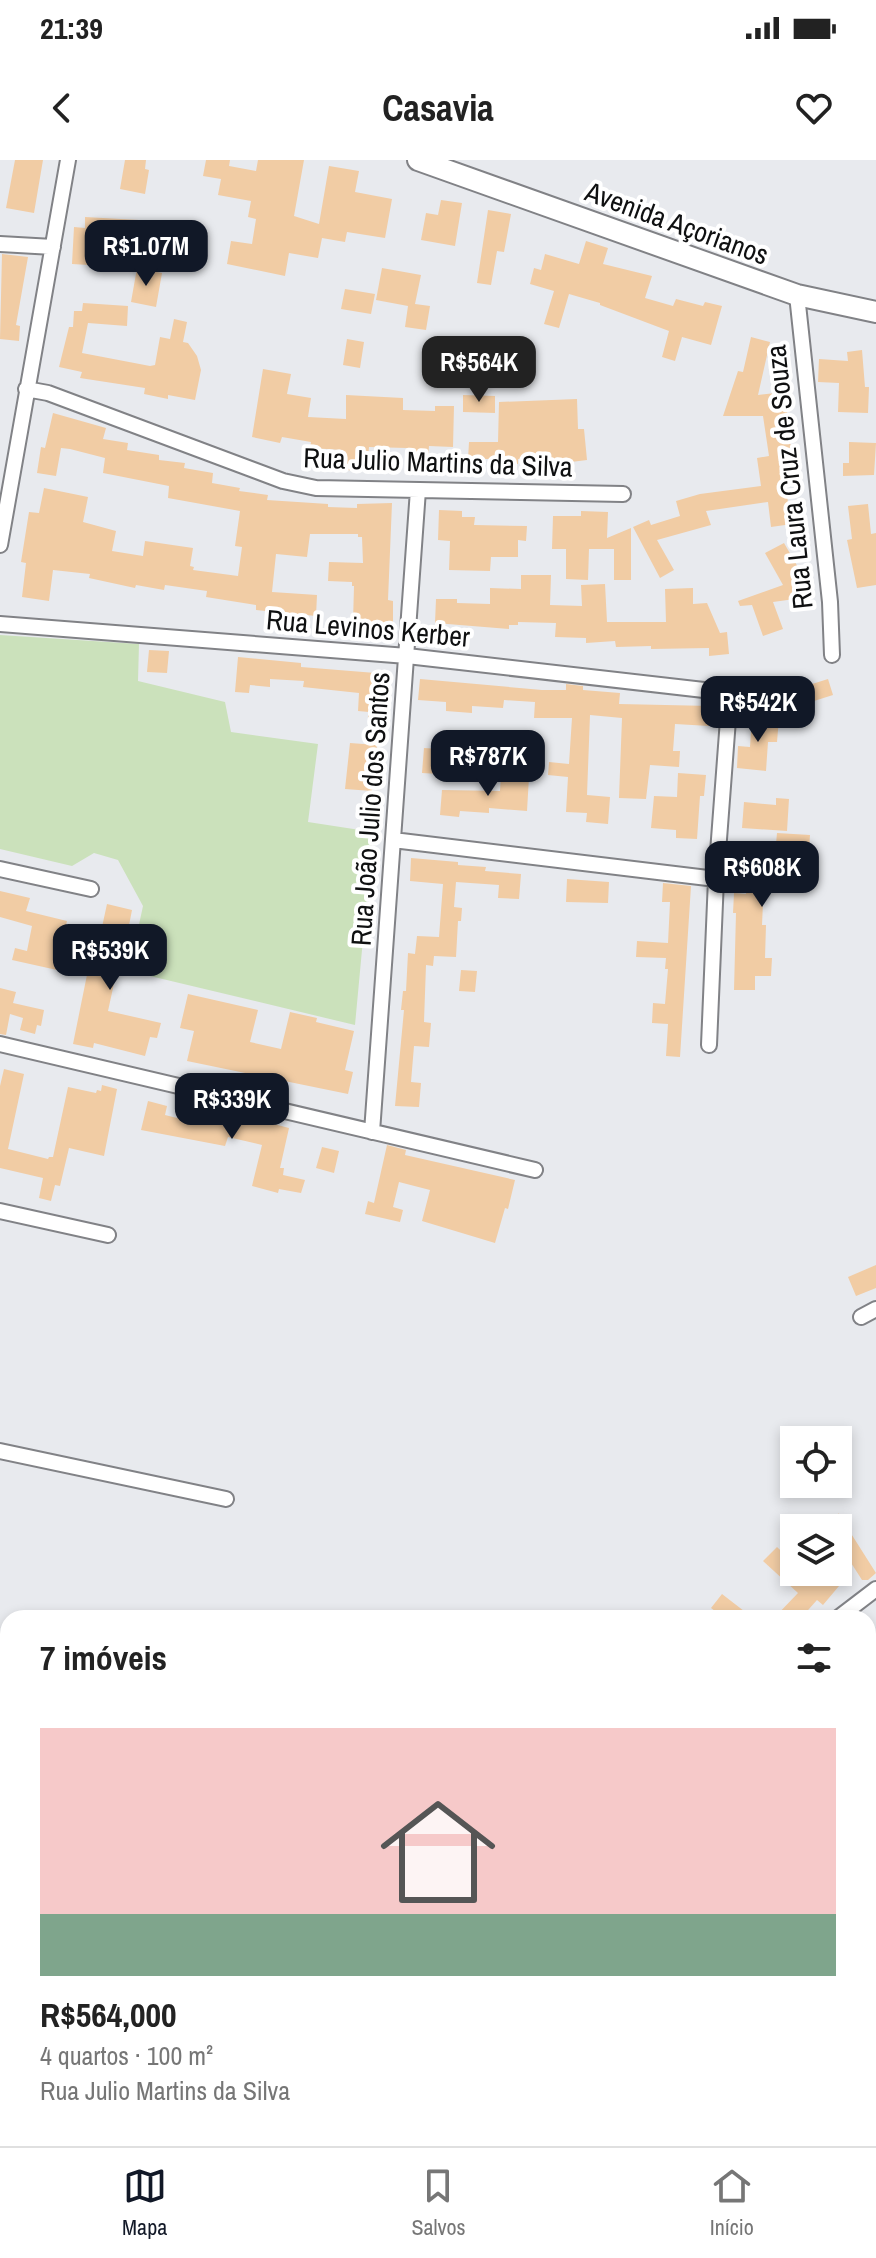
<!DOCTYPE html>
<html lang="pt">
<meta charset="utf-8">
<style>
:root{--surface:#fff;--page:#f2f2f2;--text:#222;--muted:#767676;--line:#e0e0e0;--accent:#111827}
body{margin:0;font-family:"Archivo Narrow",sans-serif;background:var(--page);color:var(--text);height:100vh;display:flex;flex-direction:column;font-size:30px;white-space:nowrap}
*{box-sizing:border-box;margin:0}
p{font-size:26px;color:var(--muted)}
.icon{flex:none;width:44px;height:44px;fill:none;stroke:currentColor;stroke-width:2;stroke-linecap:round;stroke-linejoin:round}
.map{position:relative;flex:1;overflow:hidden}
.side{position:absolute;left:0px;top:1450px;width:876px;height:536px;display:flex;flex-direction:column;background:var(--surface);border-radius:24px 24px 0 0;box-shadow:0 4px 12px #0003}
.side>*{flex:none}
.fabs{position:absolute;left:780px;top:1266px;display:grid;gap:16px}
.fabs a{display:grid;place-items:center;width:72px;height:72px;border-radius:0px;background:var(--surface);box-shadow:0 4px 12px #0003;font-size:40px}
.price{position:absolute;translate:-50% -68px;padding:0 18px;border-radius:16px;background:var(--accent);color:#fff;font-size:26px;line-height:52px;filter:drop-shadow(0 2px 4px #0008)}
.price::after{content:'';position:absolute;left:50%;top:48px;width:24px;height:18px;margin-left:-12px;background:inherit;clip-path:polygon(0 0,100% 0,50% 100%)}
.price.active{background:#222;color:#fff}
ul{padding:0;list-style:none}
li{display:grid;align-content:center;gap:16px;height:424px;padding:0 40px}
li+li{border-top:2px solid var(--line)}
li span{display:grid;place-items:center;height:248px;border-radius:0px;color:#555}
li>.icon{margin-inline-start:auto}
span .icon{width:144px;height:144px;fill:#fffc;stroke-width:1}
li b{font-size:34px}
h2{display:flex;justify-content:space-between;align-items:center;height:96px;padding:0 40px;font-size:34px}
.status{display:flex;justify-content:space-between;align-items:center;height:56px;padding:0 40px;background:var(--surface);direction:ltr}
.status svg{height:22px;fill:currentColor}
header{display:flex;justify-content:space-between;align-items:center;height:104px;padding:0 40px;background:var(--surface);font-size:36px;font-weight:700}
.menu{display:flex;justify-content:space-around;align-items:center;height:112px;border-top:2px solid var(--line);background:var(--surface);font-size:22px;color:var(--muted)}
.menu a{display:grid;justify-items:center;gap:4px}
.menu .active{color:var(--accent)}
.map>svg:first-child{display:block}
</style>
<div class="status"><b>21:39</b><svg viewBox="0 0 49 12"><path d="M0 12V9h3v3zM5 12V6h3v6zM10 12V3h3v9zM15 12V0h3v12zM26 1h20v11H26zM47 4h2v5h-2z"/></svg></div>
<header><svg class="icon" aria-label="back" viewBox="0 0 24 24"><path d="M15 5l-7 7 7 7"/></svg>Casavia<svg class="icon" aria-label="heart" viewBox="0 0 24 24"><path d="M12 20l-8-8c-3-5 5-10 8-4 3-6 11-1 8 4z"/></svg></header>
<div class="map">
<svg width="876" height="1986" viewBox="0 0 876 1986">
<rect width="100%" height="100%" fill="#e8eaee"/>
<!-- green -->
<path fill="#cbe1bb" d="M 0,475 L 139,484 L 138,521 L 225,542 L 231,572 L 318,584 L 308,662 L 373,672 L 355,865 L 129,811 L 143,746 L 118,700 L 94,693 L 72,706 L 0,689 Z"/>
<!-- building -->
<path fill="#f1cca4" d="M 15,0 L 43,0 L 34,53 L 6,48 Z
M 125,0 L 146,0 L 145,9 L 149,10 L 145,34 L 120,29 Z
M 206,0 L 230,0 L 229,6 L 256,11 L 258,0 L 304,0 L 294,56 L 319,64 L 329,6 L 359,11 L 355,32 L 392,39 L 385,78 L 347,72 L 345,82 L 322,78 L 318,98 L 289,93 L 285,116 L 227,104 L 231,81 L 252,84 L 256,59 L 248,57 L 251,41 L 218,35 L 221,19 L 203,16 Z
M 441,40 L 462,43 L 455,86 L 421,80 L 426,53 L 438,55 Z
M 488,50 L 511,54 L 504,92 L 497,91 L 491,125 L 477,123 Z
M 85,57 L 139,60 L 138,82 L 108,80 L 106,106 L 72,104 L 74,67 L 85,68 Z
M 586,81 L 608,88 L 603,104 L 652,116 L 645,138 L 673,146 L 676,139 L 703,146 L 705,142 L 722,146 L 711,185 L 682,177 L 675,201 L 662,197 L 669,171 L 600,145 L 600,143 L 569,134 L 559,168 L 544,164 L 554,131 L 530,124 L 534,108 L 541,110 L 545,94 L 579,104 Z
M 2,94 L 28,97 L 16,165 L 20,166 L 19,181 L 0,179 Z
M 137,108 L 162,113 L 156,147 L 131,142 Z
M 382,108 L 421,115 L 415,144 L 430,146 L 426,170 L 405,167 L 408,146 L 376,140 Z
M 345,129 L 375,134 L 371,154 L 341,149 Z
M 83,143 L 128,146 L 127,166 L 88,163 L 82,193 L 150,206 L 155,205 L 160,177 L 170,179 L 174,159 L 187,162 L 183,182 L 188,183 L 197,196 L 201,210 L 195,240 L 168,235 L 168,239 L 144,234 L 145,228 L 80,218 L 82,212 L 59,207 L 69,167 L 73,167 L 74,151 L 82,151 Z
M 751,177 L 770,182 L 758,235 L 785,232 L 791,289 L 787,289 L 791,318 L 784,318 L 789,348 L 804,346 L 806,362 L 771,367 L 768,342 L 706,351 L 711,365 L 657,380 L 674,410 L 660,418 L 633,367 L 649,360 L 651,365 L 680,356 L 676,341 L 700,334 L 761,326 L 757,298 L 769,296 L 763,256 L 723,256 L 738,211 L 743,212 Z
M 347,179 L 364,182 L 360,208 L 343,205 Z
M 862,190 L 865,227 L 869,227 L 868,253 L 838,252 L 839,223 L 818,222 L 819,199 L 848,201 L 847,192 Z
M 263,209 L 291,214 L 287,234 L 311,238 L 308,257 L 346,259 L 346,235 L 403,238 L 403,250 L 435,251 L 435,246 L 454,246 L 453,287 L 429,286 L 428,297 L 407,297 L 407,288 L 369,287 L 367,311 L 342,310 L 343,290 L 310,288 L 311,282 L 282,277 L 280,283 L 252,277 Z
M 463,235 L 495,236 L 495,253 L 463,252 Z
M 577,239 L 578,269 L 584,269 L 587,300 L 563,303 L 563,300 L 518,299 L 518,304 L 498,303 L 498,299 L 468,299 L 469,282 L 498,282 L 499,242 Z
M 53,253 L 106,268 L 103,279 L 128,283 L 127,290 L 159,295 L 159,300 L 185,303 L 184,308 L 213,313 L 212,323 L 240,328 L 239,331 L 268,335 L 267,340 L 328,344 L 328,347 L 357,348 L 357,344 L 392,343 L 388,440 L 393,441 L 393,463 L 353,462 L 354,426 L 352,426 L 352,422 L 328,421 L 329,402 L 363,403 L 362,377 L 358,377 L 358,374 L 310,374 L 307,397 L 276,394 L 272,432 L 317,435 L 316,456 L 256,450 L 256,445 L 206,437 L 207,431 L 165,425 L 164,430 L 136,425 L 135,428 L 89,418 L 90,414 L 53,410 L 49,441 L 22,437 L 26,403 L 21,402 L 29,352 L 39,353 L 44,328 L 88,337 L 83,362 L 116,371 L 112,391 L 143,396 L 145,381 L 193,388 L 190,406 L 194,407 L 193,410 L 238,416 L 242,387 L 235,386 L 240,351 L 168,338 L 169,326 L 103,313 L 105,298 L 70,289 L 61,288 L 56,316 L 37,313 L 41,287 L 45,288 Z
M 849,282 L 876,283 L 874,315 L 843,316 L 843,303 L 849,303 Z
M 868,344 L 871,374 L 876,373 L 876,425 L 857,428 L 847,380 L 852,379 L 848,346 Z
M 439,350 L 462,351 L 462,357 L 475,357 L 474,365 L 527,366 L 526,381 L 518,380 L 518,397 L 491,397 L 490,411 L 449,410 L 450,381 L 438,380 Z
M 581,351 L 608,352 L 607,378 L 631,368 L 631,420 L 614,420 L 614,389 L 589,389 L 588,420 L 566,419 L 566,389 L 552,389 L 553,356 L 581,356 Z
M 784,383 L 799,409 L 805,408 L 809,437 L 773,442 L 783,469 L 763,476 L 752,445 L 740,446 L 738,441 L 783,425 L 765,393 Z
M 521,415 L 551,415 L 550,445 L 582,446 L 581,425 L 605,424 L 607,462 L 666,462 L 665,429 L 693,428 L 693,444 L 707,443 L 720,473 L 727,472 L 729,494 L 709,496 L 709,488 L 651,489 L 651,486 L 616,487 L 615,481 L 586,483 L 586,478 L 555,477 L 556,463 L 518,462 L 518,465 L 509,465 L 509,469 L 435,463 L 436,439 L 457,439 L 457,443 L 490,444 L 490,428 L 521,429 Z
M 149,490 L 169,491 L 167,513 L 147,512 Z
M 238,497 L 301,503 L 301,507 L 388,514 L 385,560 L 368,559 L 369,552 L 358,551 L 359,533 L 303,527 L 304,521 L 270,519 L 270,527 L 250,525 L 249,533 L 235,532 Z
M 420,519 L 542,530 L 566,530 L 566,524 L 583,526 L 583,530 L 620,533 L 619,544 L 711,546 L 709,566 L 675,564 L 673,591 L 680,591 L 679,607 L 650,605 L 646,639 L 619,638 L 622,558 L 590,555 L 587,635 L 610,637 L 608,664 L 586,662 L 587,653 L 566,652 L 568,617 L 548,615 L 549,602 L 569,604 L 572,558 L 534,558 L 535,542 L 504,540 L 503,548 L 472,546 L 472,553 L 446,551 L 446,542 L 418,540 Z
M 828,519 L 833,535 L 814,541 L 809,525 Z
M 752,556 L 779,558 L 777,582 L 768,582 L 766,611 L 737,608 L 738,586 L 750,587 Z
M 350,583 L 377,585 L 372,631 L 345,629 Z
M 424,588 L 441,589 L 439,614 L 422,613 Z
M 678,613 L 706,615 L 704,636 L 700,636 L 697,679 L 676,678 L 676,670 L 651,668 L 654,636 L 677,637 Z
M 501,615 L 529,617 L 527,651 L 489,648 L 489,653 L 460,651 L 459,657 L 440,655 L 442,630 L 500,631 Z
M 776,638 L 789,639 L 787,671 L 742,668 L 744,642 L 776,645 Z
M 777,673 L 810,675 L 808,703 L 795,702 L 794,722 L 764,720 L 762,765 L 766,765 L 765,798 L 772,798 L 771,816 L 755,816 L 755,830 L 734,830 L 736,753 L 733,753 L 734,733 L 746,734 L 748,703 L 774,705 Z
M 411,698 L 458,702 L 458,705 L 486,707 L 485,711 L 521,714 L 519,739 L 498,738 L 499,725 L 456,722 L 454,747 L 462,748 L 461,761 L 458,761 L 456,797 L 434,796 L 433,806 L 426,805 L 424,862 L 431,863 L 429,887 L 414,886 L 411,922 L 421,923 L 419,947 L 395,946 L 404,850 L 401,850 L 403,831 L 406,831 L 408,793 L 415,794 L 417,776 L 439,777 L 443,724 L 410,721 Z
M 567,719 L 609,722 L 608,743 L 566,742 Z
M 663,723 L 691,726 L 680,897 L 666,896 L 668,864 L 652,863 L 653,843 L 665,844 L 668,809 L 665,809 L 666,798 L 636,797 L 637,781 L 668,783 L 670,742 L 662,742 Z
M 0,731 L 30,738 L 26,751 L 67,761 L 58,798 L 60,799 L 57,810 L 12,800 L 15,788 L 27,791 L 32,766 L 0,757 Z
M 107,744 L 132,750 L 123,796 L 120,796 L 108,851 L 161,863 L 157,878 L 150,877 L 145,896 L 94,883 L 93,888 L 73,884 L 90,800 L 85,800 L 93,765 L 102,767 Z
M 461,810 L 477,811 L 475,832 L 459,831 Z
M 0,828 L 16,832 L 13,843 L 44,850 L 41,866 L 37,865 L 35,874 L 20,870 L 23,858 L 10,854 L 6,875 L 0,874 Z
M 188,834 L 258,850 L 250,882 L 281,889 L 290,852 L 317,858 L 316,862 L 354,871 L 345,910 L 353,912 L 348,934 L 187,901 L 194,871 L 180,868 Z
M 4,909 L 24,914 L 8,989 L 48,999 L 49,997 L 53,997 L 68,927 L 96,933 L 97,930 L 101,931 L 102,925 L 117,929 L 104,996 L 69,988 L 60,1026 L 55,1025 L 51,1041 L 39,1038 L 43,1018 L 0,1008 L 0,926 Z
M 148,941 L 167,946 L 165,955 L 205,965 L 209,947 L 289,968 L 280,1008 L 284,1008 L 283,1015 L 305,1020 L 301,1033 L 279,1029 L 278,1033 L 252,1026 L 262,985 L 228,977 L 225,986 L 141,970 Z
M 387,985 L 406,990 L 405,995 L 515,1020 L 508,1049 L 505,1048 L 495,1083 L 422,1061 L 430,1030 L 399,1022 L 393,1047 L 403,1050 L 400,1062 L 365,1054 L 368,1041 L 374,1043 Z
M 322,987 L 339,991 L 334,1013 L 316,1008 Z
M 876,1105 L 876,1128 L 856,1136 L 848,1117 Z
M 838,1353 L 876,1413 L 868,1420 L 862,1420 L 846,1395 L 838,1400 Z
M 777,1387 L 794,1403 L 794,1412 L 821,1412 L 839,1426 L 823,1445 L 817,1440 L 801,1458 L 774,1458 L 798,1433 L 763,1401 Z
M 722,1434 L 753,1458 L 724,1458 L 711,1448 Z"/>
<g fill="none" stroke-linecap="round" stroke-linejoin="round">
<!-- street casing -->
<g stroke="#818286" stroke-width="18">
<path id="street" d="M 0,84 L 53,87
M 797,135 L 830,442 L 832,495
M 26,229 L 48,233 L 283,321 L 316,328 L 623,334
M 0,385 L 68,0
M 0,464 L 407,496 L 730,533 L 716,719 L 709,885
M 393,680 L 716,719
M 0,709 L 91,729
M 0,884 L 535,1010
M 372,972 L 418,330
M 0,1051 L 108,1075
M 861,1157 L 876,1149
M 0,1291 L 226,1339
M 838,1458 L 876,1429"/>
</g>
<!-- secondary casing -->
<g stroke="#818286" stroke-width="24">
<path id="secondary" d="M 418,0 L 797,135 L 876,152
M 0,1764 L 8,1763
M 679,1978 L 692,1986"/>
</g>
<!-- street -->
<use href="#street" stroke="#fff" stroke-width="14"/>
<!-- secondary -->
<use href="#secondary" stroke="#fff" stroke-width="20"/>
</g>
<g text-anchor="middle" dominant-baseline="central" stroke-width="8" stroke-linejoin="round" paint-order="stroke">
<!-- street labels -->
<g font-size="28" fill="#0f1011" stroke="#fff">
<text transform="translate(677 63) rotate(20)">Avenida Açorianos</text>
<text transform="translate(438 302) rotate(2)">Rua Julio Martins da Silva</text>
<text transform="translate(789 317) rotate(-96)">Rua Laura Cruz de Souza</text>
<text transform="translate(368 468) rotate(5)">Rua Levinos Kerber</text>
<text transform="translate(370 649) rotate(-86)">Rua João Julio dos Santos</text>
</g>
</g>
</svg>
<div class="fabs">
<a><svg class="icon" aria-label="locate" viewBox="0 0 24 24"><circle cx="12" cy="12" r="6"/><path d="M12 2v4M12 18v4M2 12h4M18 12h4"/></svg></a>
<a><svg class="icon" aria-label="layers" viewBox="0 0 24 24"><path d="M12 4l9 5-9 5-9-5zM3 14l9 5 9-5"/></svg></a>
</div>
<b class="price" style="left:146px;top:128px">R$1.07M</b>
<b class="price active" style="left:479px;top:244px">R$564K</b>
<b class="price" style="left:758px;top:584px">R$542K</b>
<b class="price" style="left:488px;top:638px">R$787K</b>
<b class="price" style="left:762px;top:749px">R$608K</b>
<b class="price" style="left:110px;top:832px">R$539K</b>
<b class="price" style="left:232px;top:981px">R$339K</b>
<section class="side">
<h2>7 imóveis<svg class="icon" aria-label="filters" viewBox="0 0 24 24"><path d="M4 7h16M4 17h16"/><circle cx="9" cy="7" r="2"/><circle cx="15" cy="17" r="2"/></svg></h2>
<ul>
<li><span style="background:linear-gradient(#f6c9c9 75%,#7fa58c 0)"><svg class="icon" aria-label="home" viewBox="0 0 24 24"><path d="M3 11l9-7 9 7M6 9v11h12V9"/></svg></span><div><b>R$564,000</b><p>4 quartos · 100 m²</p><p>Rua Julio Martins da Silva</p></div></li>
</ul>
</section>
</div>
<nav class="menu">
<a class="active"><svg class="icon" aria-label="map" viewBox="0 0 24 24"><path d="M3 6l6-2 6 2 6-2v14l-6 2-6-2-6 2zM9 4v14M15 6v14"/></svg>Mapa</a>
<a><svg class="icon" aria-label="saved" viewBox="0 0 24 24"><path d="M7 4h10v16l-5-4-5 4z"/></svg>Salvos</a>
<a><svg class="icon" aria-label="home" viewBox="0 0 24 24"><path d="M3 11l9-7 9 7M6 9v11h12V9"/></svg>Início</a>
</nav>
